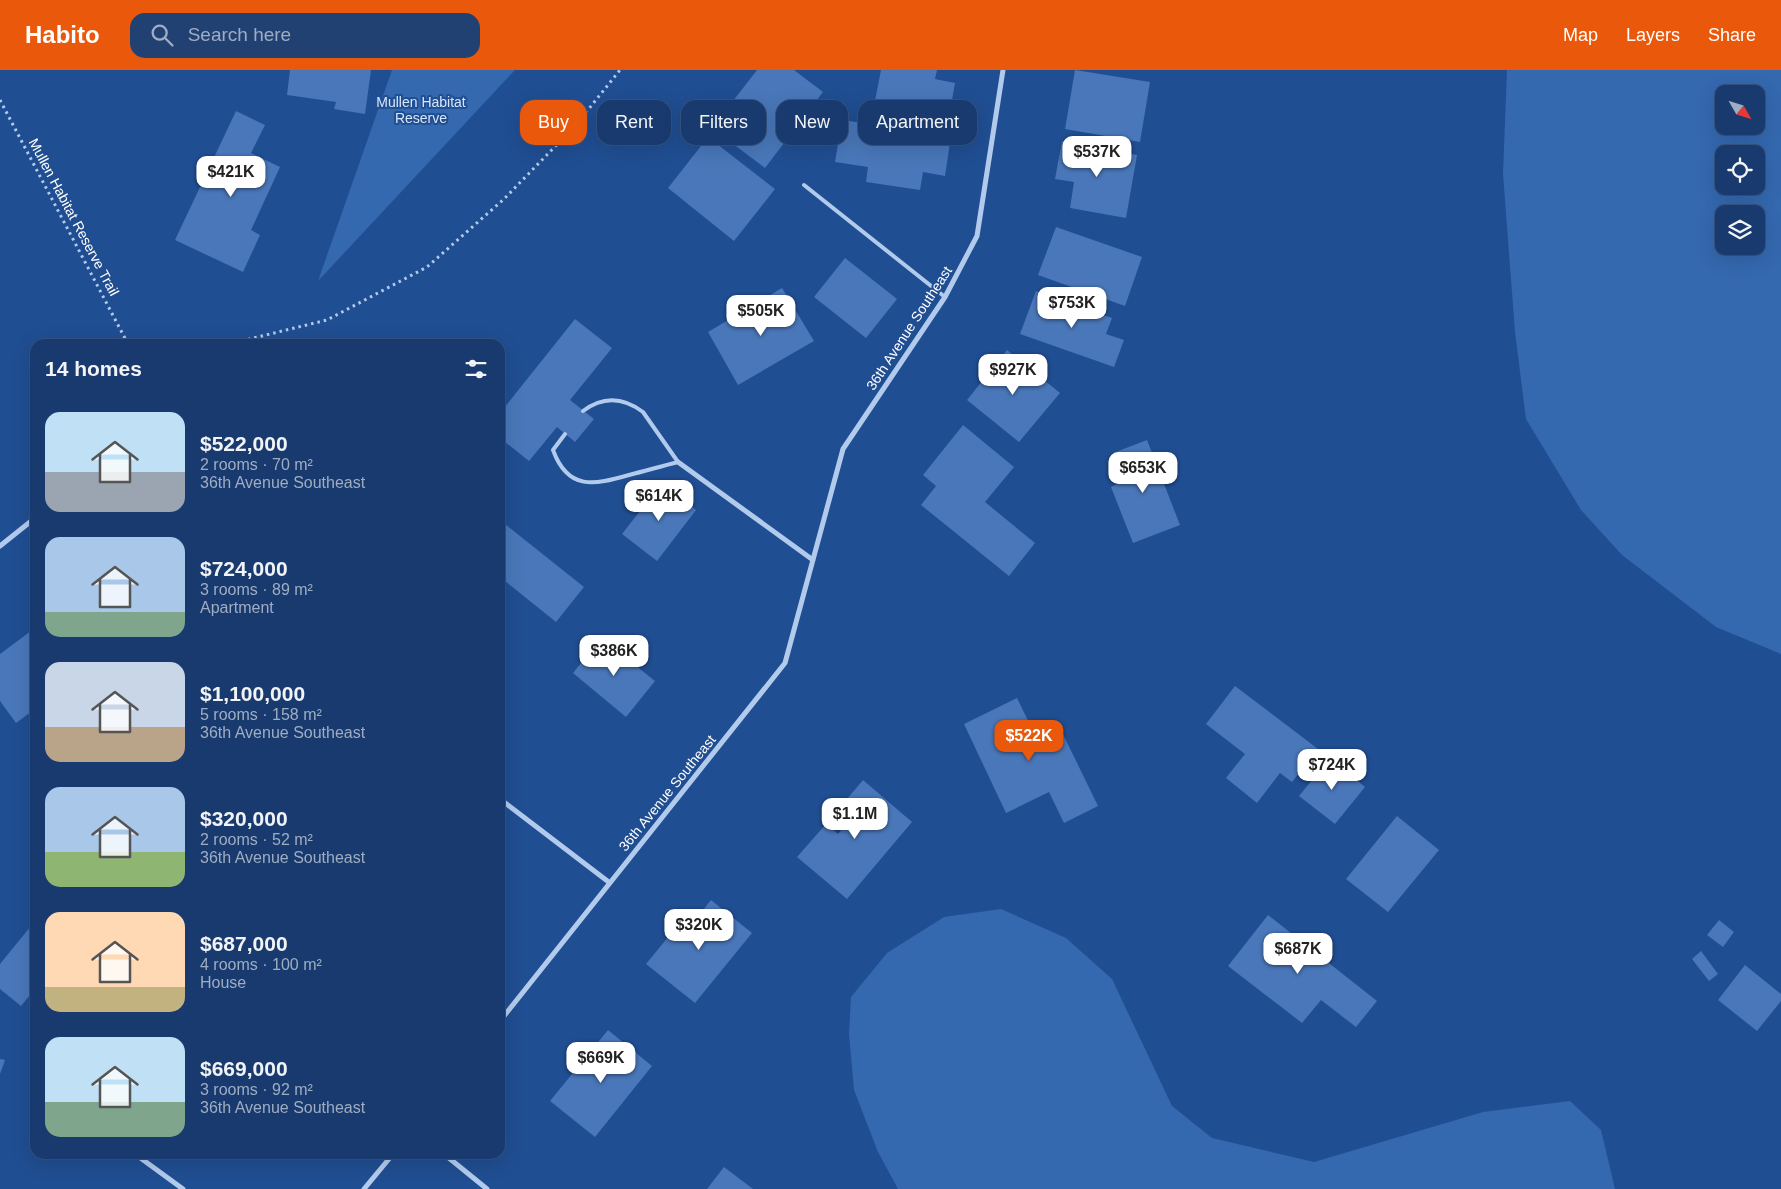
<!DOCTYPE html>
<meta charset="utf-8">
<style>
:root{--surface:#183a6e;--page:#214173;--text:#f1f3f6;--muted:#9fadc2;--line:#365481;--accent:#ea580c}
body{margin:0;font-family:Helvetica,sans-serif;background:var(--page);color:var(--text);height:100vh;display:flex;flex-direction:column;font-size:19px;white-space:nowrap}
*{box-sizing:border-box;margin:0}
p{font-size:16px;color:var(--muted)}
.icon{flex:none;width:28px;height:28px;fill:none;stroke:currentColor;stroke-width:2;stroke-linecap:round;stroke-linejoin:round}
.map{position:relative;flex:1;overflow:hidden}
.drawer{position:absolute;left:30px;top:269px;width:475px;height:820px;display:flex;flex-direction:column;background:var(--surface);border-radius:15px;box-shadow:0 5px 20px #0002,0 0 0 1px var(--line)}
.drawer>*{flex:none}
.hud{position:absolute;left:520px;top:30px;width:475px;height:45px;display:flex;gap:10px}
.needle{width:32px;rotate:129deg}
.tools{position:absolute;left:1715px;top:15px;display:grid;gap:10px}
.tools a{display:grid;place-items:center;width:50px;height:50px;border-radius:10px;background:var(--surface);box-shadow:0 5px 20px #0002,0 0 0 1px var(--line);font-size:25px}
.price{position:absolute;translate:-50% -42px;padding:0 11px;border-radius:10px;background:#fff;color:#222;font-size:16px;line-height:32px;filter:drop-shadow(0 1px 2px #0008)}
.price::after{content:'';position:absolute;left:50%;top:30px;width:15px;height:11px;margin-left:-8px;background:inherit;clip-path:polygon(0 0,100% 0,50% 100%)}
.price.active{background:var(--accent);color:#fff}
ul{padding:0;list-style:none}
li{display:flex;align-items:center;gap:15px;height:125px;padding:0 15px}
li span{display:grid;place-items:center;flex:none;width:140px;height:100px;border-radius:15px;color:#555}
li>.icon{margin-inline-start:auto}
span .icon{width:60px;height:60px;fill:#fffc;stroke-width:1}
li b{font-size:21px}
h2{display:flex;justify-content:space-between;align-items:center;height:60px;padding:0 15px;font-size:21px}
.tag{padding:0 18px;border-radius:15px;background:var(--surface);box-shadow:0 5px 20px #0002,0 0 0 1px var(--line);font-size:18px;line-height:45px}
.tag.active{background:var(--accent);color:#fff}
header{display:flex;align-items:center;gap:30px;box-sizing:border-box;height:70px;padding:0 25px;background:var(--accent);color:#fff}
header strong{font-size:24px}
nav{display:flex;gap:28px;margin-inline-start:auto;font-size:18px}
.search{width:350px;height:45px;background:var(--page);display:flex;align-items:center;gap:12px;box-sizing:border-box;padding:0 18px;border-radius:15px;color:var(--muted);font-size:19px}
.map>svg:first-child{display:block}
</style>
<header>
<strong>Habito</strong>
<div class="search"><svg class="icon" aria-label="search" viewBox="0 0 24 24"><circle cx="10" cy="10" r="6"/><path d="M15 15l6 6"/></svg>Search here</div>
<nav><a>Map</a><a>Layers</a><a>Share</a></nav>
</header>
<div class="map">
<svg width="1781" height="1119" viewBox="0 0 1781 1119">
<rect width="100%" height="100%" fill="#204e92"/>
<!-- green -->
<path fill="#3468af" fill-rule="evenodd" d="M 392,0 L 515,0 L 318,211 Z
M 1507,0 L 1781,0 L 1781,584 L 1716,557 L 1622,485 L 1581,440 L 1526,349 L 1515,262 L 1503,104 ZM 1724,24 L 1756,24 L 1756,56 L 1724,56 ZM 1724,84 L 1756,84 L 1756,116 L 1724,116 ZM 1724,144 L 1756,144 L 1756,176 L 1724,176 Z
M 1001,839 L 1066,868 L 1112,909 L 1172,1036 L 1212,1068 L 1314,1092 L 1483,1042 L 1570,1031 L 1601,1060 L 1615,1119 L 898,1119 L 878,1082 L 854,1020 L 849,964 L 851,927 L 887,883 L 944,847 Z"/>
<!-- building -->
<path fill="#4977b9" d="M 290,0 L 371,0 L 365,44 L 334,39 L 336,32 L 287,25 Z
M 757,0 L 794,0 L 823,22 L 765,98 L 712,58 Z
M 881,0 L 937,0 L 935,9 L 955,13 L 947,59 L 872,46 Z
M 1075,0 L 1150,12 L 1140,72 L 1065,59 Z
M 236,41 L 265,55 L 251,83 L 280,97 L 251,160 L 260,165 L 243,202 L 175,170 Z
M 842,50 L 951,66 L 945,106 L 923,102 L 920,120 L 866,112 L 868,97 L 835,92 Z
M 708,67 L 775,119 L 734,171 L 668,118 Z
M 1062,71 L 1137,85 L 1126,148 L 1070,138 L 1074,112 L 1055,109 Z
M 1056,157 L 1142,187 L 1125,236 L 1038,205 Z
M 845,188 L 897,229 L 866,268 L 814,227 Z
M 782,218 L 814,271 L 738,315 L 708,262 Z
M 1036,221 L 1112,248 L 1106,264 L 1124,270 L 1114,297 L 1020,264 Z
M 575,249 L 612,278 L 570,330 L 594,349 L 575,372 L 557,357 L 529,391 L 500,368 L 500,343 Z
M 1007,280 L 1060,323 L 1019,372 L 967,330 Z
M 963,355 L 1014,397 L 985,432 L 1035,473 L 1009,506 L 921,435 L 936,416 L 923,405 Z
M 1147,370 L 1180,455 L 1133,473 L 1111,417 L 1123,411 L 1113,383 Z
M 662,413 L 696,440 L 657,491 L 622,464 Z
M 505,454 L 584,517 L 556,552 L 500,507 L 500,461 Z
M 35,558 L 35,639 L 16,653 L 0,631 L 0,584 Z
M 601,568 L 655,611 L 626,647 L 573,603 Z
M 1235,616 L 1318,679 L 1292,712 L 1280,703 L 1257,733 L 1226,708 L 1245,684 L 1206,654 Z
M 1017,628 L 1037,669 L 1060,658 L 1098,736 L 1064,753 L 1049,722 L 1006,743 L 964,654 Z
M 1330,688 L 1365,717 L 1335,754 L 1299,726 Z
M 863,710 L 912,752 L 847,829 L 797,787 L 826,754 L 838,764 L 848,752 L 836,742 Z
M 1397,746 L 1439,780 L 1388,842 L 1346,809 Z
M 711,830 L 752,863 L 695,933 L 646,894 L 683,849 L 691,855 Z
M 1268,845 L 1377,931 L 1356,957 L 1321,930 L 1302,953 L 1228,896 Z
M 1719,850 L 1734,862 L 1723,877 L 1707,865 Z
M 35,851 L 35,919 L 21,936 L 0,919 L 0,894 Z
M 1701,881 L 1718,904 L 1709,911 L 1692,889 Z
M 1745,895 L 1781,924 L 1781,931 L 1757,961 L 1718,930 Z
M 608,960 L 652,996 L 595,1067 L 550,1031 Z
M 0,989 L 5,990 L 0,1004 Z
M 724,1097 L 753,1119 L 707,1119 Z"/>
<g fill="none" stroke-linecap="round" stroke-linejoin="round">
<!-- path -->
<path stroke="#b2cbed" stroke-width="3" stroke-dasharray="2.5 4" stroke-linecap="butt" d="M 0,30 L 128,274
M 229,274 L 327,250 L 427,197 L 504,129 L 575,56 L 620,0"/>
<!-- lane -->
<path stroke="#b2cbed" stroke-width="4" d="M 804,115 L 945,227
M 565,364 L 553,380 C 568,421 594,415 629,405 C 645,401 662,396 678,392 L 643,342 C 623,327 603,326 583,341"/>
<!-- street -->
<path stroke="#b2cbed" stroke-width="5" d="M 678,392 L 813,490
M 0,476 L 35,448
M 500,729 L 610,813
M 500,951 L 785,593 L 843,379 L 945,227 L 977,166 L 1003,0
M 135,1084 L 183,1119
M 444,1084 L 487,1119
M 364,1119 L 393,1084"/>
</g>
<g text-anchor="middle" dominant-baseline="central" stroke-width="4" stroke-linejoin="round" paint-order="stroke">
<!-- park labels -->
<g font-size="14" fill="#d7e6fa" stroke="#204e92">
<text x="421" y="32">Mullen Habitat<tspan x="421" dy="16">Reserve</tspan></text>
</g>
<!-- street labels -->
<g font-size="14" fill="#fff" stroke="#204e92">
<text transform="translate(74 147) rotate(62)">Mullen Habitat Reserve Trail</text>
<text transform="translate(909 258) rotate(-57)">36th Avenue Southeast</text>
<text transform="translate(667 723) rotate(-51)">36th Avenue Southeast</text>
</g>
</g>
</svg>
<div class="tools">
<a><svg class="needle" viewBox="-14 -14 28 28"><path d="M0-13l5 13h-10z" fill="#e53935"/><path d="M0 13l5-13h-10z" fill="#9fadc2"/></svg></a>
<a><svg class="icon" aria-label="locate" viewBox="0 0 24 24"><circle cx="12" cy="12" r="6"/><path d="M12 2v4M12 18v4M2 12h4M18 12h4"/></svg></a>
<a><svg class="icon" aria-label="layers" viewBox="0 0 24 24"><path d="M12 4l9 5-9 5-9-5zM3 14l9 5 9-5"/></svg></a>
</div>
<b class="price" style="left:1097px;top:108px">$537K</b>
<b class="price" style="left:231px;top:128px">$421K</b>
<b class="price" style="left:1072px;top:259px">$753K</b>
<b class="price" style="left:761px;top:267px">$505K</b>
<b class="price" style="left:1013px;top:326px">$927K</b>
<b class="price" style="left:1143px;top:424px">$653K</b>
<b class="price" style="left:659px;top:452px">$614K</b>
<b class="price" style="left:614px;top:607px">$386K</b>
<b class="price active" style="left:1029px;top:692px">$522K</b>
<b class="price" style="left:1332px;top:721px">$724K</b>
<b class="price" style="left:855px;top:770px">$1.1M</b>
<b class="price" style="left:699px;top:881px">$320K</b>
<b class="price" style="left:1298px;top:905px">$687K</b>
<b class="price" style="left:601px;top:1014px">$669K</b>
<div class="hud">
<a class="tag active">Buy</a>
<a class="tag">Rent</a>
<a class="tag">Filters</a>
<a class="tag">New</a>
<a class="tag">Apartment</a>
</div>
<section class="drawer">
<h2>14 homes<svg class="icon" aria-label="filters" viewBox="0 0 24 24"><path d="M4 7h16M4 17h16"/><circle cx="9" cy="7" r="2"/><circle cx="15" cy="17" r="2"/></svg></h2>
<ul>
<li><span style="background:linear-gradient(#bfe0f5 60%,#9aa5b1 0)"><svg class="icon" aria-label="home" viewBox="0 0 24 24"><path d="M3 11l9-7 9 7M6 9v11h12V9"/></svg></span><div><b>$522,000</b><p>2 rooms · 70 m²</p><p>36th Avenue Southeast</p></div></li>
<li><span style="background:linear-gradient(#a9c7e8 75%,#7fa58c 0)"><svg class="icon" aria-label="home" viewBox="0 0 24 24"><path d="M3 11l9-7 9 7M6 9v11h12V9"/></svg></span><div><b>$724,000</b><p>3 rooms · 89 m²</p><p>Apartment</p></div></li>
<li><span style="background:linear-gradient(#c9d6e8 65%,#b9a48a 0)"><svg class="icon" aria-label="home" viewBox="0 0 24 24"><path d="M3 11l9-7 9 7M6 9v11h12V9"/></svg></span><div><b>$1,100,000</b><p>5 rooms · 158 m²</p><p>36th Avenue Southeast</p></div></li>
<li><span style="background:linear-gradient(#a9c7e8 65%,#8fb573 0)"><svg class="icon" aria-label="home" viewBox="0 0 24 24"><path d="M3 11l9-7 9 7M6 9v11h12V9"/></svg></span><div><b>$320,000</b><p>2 rooms · 52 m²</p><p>36th Avenue Southeast</p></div></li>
<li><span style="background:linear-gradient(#ffd9b3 75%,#c2b280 0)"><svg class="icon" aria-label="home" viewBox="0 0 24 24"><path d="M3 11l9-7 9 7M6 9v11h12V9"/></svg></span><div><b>$687,000</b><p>4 rooms · 100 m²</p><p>House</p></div></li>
<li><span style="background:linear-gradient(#bfe0f5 65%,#7fa58c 0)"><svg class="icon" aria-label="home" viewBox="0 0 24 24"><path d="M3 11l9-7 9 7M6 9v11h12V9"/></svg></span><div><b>$669,000</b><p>3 rooms · 92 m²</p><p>36th Avenue Southeast</p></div></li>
</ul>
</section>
</div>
